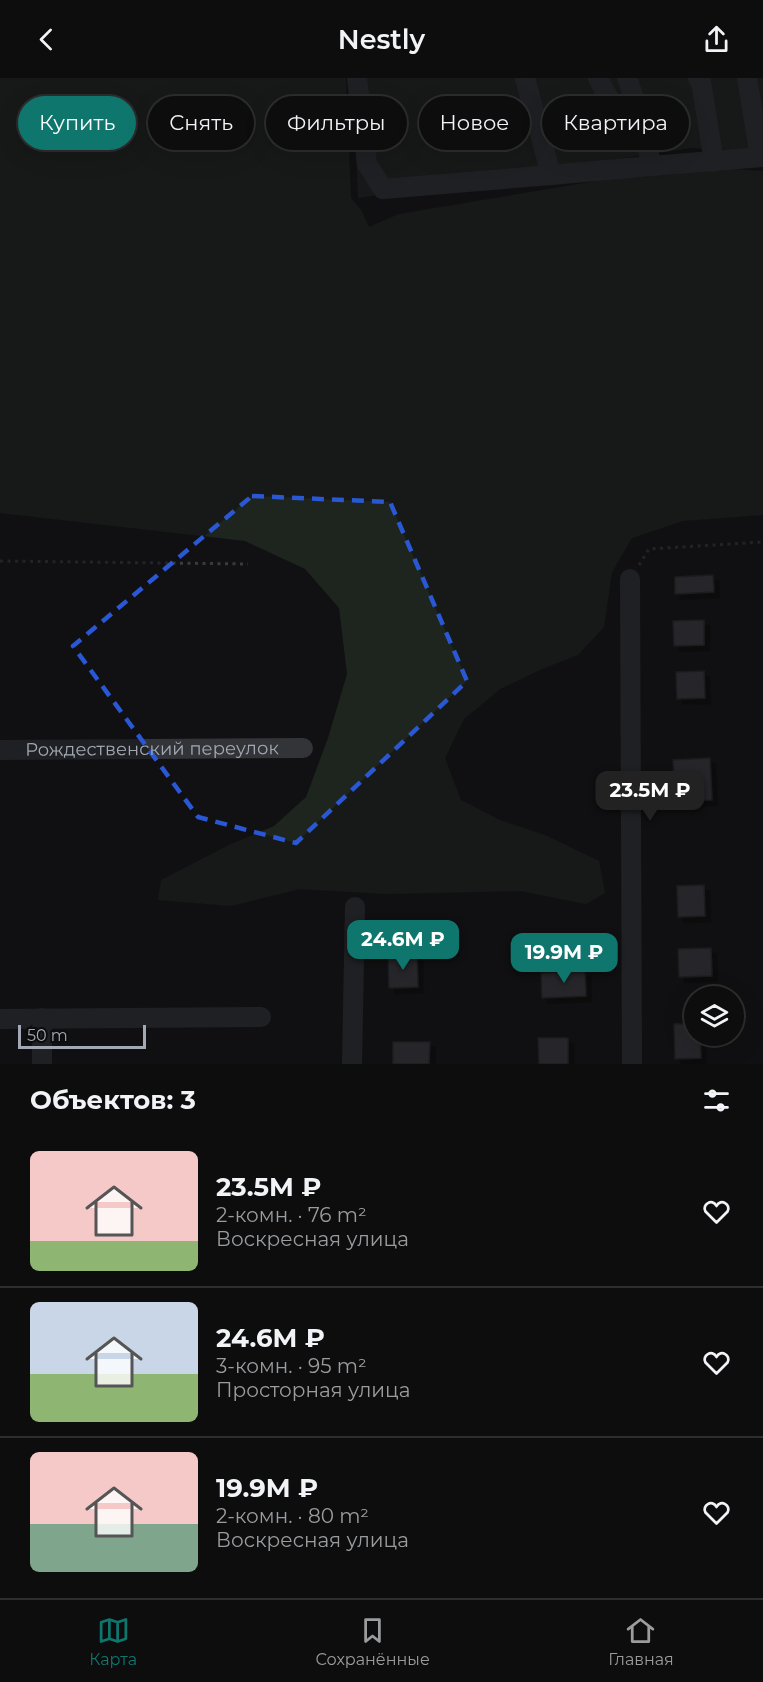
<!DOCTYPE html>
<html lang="ru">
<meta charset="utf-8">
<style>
:root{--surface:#0d0d0e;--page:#161617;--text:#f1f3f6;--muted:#9a9c9e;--line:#2d2d2e;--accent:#0f766e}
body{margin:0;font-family:Montserrat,sans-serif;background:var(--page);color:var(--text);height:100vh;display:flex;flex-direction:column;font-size:22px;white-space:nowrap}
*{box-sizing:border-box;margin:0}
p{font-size:20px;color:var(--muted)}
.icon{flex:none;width:33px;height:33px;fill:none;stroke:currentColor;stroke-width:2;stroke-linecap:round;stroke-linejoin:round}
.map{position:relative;height:986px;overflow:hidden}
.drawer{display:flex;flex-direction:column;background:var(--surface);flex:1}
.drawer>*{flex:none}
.hud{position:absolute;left:18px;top:18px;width:728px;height:54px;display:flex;gap:12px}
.controls{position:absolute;left:684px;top:908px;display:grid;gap:12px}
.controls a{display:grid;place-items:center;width:60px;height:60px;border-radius:50%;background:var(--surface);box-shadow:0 6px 24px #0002,0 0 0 2px var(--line);font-size:30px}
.scale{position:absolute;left:18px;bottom:15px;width:128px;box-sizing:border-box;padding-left:6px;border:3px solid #a2a9b4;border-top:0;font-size:16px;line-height:21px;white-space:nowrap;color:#a2a9b4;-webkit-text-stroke:4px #0c0c0e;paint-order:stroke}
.price{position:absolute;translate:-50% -51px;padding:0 14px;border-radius:12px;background:var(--accent);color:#fff;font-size:20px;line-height:39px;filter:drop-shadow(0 2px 3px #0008)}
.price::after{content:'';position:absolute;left:50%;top:36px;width:18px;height:14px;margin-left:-9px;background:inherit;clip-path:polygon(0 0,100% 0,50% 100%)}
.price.selected{background:#222;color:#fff}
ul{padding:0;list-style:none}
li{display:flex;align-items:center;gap:18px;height:150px;padding:0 30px}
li+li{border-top:2px solid var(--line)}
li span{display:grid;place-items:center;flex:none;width:168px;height:120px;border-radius:9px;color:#555}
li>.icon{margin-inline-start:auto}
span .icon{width:72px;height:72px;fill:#fffc;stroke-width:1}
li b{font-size:26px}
h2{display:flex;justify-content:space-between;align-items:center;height:72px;padding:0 30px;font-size:26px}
.chip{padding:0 21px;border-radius:27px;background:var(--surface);box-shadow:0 6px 24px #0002,0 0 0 2px var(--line);font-size:21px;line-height:54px}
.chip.selected{background:var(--accent);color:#fff}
header{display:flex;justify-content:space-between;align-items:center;height:78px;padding:0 30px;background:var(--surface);font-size:27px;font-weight:600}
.tab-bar{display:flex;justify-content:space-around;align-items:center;height:84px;border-top:2px solid var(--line);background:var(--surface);font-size:16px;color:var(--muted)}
.tab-bar a{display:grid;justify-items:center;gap:3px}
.tab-bar .selected{color:var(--accent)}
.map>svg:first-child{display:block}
</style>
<header><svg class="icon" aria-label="back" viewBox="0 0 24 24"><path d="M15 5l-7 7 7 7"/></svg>Nestly<svg class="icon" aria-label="share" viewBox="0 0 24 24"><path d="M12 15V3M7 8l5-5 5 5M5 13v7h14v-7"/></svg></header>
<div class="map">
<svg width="763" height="986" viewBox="0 0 763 986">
<defs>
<filter id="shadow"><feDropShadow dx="5.5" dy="5.5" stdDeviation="0" flood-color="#0009"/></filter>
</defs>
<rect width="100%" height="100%" fill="#111113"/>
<!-- green -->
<path fill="#1d251e" d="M 0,0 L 346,0 L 351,120 L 361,132 L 369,149 L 399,136 L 686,88 L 763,93 L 763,437 L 683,443 L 632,460 L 612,494 L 604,549 L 578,577 L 542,591 L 500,611 L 464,641 L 445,680 L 461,722 L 500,742 L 545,757 L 599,783 L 605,815 L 586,826 L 521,813 L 387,816 L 300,811 L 231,828 L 158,822 L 161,802 L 229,767 L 274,748 L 306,719 L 328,660 L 347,596 L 339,530 L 305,491 L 245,463 L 0,435 Z
M 353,0 L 763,0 L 763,74 L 691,70 L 358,120 Z"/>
<!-- building -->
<path fill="#404146" stroke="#2b2b2f" stroke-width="1.5" filter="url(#shadow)" d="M 713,497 L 714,514 L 675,516 L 675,499 Z
M 704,542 L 704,567 L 674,568 L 673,543 Z
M 704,593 L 705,620 L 677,621 L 676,594 Z
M 710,680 L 712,722 L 675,723 L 673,682 Z
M 704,807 L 705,838 L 678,839 L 677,808 Z
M 711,870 L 712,898 L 679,899 L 678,871 Z
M 417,875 L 418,909 L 389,910 L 388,876 Z
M 585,893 L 586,918 L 542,920 L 541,895 Z
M 674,946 L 694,946 L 694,957 L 700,957 L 701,980 L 675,981 Z
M 538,960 L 568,960 L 568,986 L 539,986 Z
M 393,964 L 430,964 L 429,986 L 393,986 Z"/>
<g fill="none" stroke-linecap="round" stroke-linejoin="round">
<!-- path -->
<path stroke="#383b3f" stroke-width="3" stroke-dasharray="3 4.5" stroke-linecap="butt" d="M 0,483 L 248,486
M 639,487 L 649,471 L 763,464"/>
<!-- minor -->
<g stroke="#323438" stroke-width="20">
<path d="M 357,0 L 367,86 L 383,111 L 551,97"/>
<path d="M 525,0 L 551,97 L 651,88"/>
<path d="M 598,0 L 622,46 L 644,48 L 651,88 L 763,79"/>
<path d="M 627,0 L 644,48"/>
<path d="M 698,0 L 701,4 L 714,84"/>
<path d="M 747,0 L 760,79"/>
<path d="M 630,501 L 632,986"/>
<path id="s1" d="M 0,672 L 303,670"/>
<path d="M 42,940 L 42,986"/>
<path d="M 0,941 L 261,939"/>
<path d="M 352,986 L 355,829"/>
</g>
</g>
<!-- marked area -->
<path d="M0 0H763V986H0ZM 252,418 L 390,424 L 467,603 L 296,765 L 198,739 L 73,568 Z" fill="#111113" fill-opacity=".55" fill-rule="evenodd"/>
<path fill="none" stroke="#2a57d4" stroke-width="4.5" stroke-dasharray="12 8" stroke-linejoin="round" d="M 252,418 L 390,424 L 467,603 L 296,765 L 198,739 L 73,568 Z"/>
<g text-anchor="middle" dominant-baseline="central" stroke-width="4.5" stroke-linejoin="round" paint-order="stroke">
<!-- street labels -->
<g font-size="18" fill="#a2a9b4" stroke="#0c0c0e">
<text stroke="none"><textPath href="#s1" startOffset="152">Рождественский переулок</textPath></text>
</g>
</g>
</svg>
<div class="controls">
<a><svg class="icon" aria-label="layers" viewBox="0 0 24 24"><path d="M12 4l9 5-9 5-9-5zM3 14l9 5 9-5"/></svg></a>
</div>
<div class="scale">50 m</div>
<b class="price selected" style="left:650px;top:744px">23.5M ₽</b>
<b class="price" style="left:403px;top:893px">24.6M ₽</b>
<b class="price" style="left:564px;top:906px">19.9M ₽</b>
<div class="hud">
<a class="chip selected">Купить</a>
<a class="chip">Снять</a>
<a class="chip">Фильтры</a>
<a class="chip">Новое</a>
<a class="chip">Квартира</a>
</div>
</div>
<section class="drawer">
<h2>Объектов: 3<svg class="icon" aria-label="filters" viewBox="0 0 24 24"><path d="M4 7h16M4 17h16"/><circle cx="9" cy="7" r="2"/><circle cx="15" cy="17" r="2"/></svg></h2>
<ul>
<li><span style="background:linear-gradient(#f6c9c9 75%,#8fb573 0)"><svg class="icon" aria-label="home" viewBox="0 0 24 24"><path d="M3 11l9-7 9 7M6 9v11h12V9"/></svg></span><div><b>23.5M ₽</b><p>2-комн. · 76 m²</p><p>Воскресная улица</p></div><svg class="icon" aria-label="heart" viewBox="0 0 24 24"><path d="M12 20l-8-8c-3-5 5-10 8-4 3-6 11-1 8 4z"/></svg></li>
<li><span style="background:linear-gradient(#c9d6e8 60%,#8fb573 0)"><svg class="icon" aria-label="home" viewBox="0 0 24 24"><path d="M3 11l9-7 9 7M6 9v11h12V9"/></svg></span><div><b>24.6M ₽</b><p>3-комн. · 95 m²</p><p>Просторная улица</p></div><svg class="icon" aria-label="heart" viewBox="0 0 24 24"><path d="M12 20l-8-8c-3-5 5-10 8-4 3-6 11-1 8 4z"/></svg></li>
<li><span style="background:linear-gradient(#f6c9c9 60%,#7fa58c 0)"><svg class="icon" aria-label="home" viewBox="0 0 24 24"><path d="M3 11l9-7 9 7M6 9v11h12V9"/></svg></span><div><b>19.9M ₽</b><p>2-комн. · 80 m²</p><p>Воскресная улица</p></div><svg class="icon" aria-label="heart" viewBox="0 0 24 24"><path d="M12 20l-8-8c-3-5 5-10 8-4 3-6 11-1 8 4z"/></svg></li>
</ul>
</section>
<nav class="tab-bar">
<a class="selected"><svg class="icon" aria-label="map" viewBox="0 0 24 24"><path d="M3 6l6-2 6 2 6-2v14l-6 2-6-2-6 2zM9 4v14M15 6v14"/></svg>Карта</a>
<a><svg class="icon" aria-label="saved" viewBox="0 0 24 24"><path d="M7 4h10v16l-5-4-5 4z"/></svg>Сохранённые</a>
<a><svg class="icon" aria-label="home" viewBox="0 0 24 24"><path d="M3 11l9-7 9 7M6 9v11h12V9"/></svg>Главная</a>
</nav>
